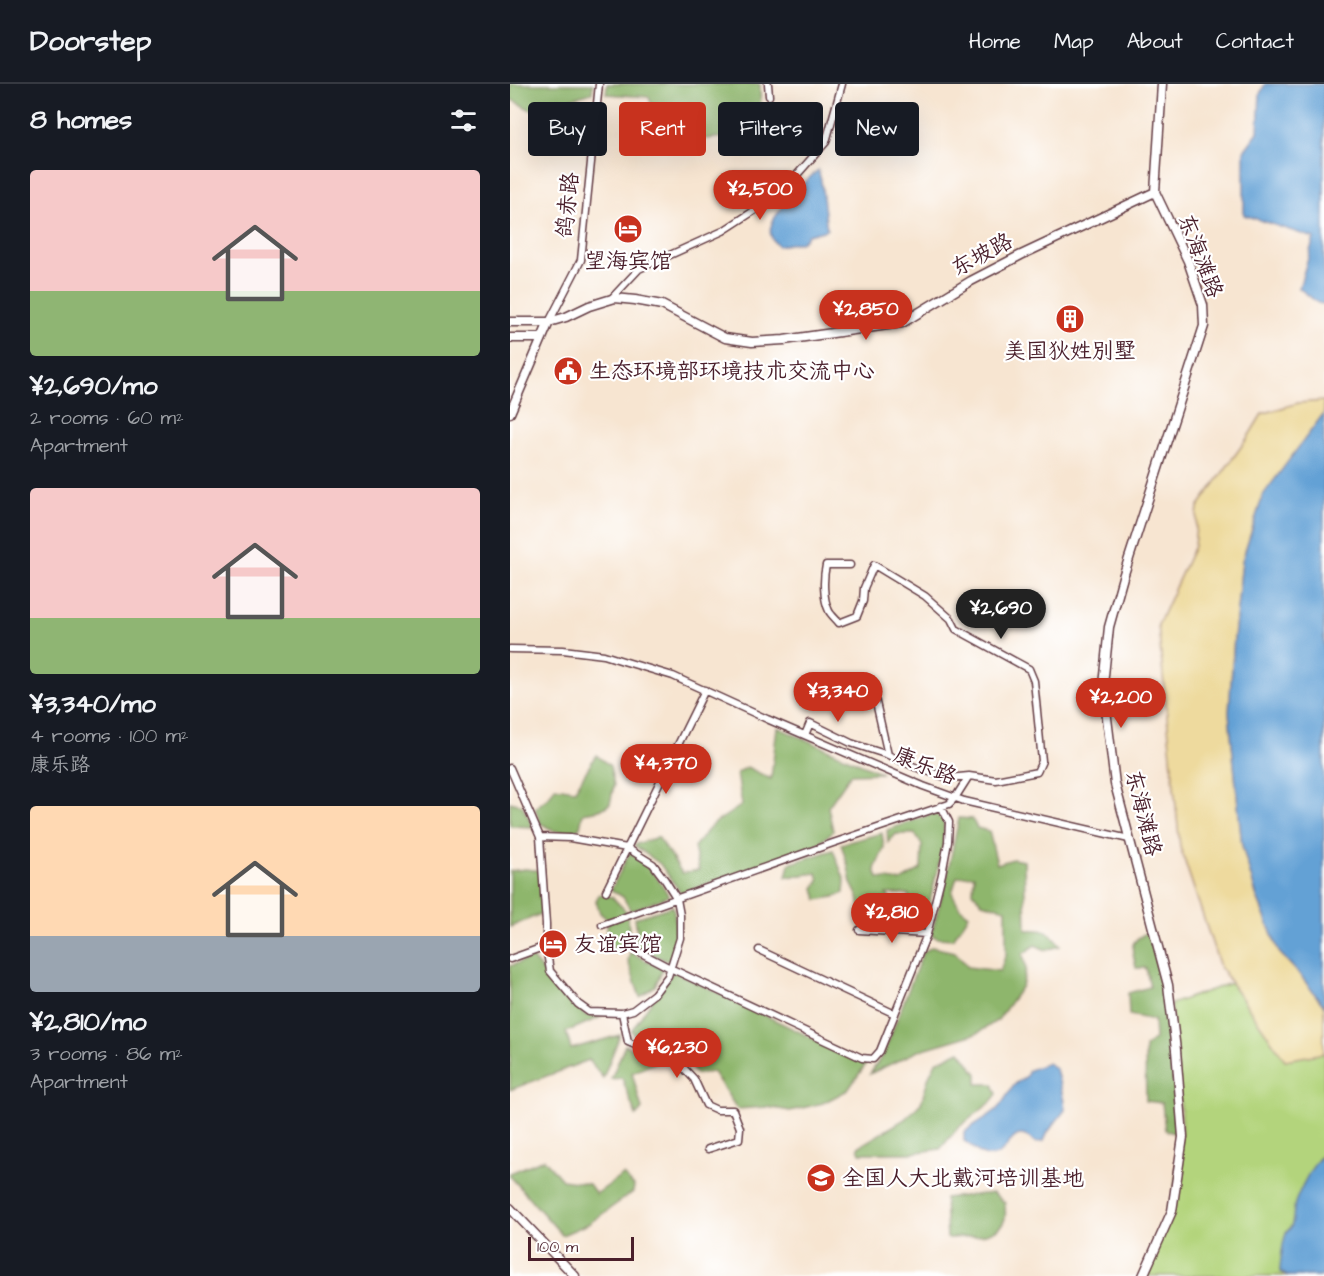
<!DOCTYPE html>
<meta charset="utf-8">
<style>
:root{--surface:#171b24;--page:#20242c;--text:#f1f3f6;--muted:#9ea1a6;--line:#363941;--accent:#c8321e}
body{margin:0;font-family:"Architects Daughter","LXGW WenKai TC",sans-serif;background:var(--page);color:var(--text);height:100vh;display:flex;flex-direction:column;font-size:22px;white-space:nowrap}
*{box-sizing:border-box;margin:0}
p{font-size:20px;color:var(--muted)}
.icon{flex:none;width:33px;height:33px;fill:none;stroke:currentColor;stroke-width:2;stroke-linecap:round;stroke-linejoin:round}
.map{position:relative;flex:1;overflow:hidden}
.details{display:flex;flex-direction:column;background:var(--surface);width:510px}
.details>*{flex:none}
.top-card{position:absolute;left:18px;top:18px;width:570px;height:54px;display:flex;gap:12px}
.scale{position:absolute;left:18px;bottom:15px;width:106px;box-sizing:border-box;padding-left:6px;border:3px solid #4a1f2b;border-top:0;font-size:16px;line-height:21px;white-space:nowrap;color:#4a1f2b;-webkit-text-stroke:4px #fff;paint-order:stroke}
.price{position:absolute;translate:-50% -51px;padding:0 14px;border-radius:21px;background:var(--accent);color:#fff;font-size:20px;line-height:39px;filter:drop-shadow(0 2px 3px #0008)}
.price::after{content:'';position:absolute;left:50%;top:36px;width:18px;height:14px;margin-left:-9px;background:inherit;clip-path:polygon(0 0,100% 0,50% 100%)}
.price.selected{background:#222;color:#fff}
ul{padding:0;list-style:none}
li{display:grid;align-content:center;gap:12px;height:318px;padding:0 30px}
li span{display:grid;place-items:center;height:186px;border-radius:6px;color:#555}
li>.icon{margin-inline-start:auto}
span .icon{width:108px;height:108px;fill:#fffc;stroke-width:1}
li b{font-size:26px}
h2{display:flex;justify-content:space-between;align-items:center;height:72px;padding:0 30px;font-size:26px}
.chip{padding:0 21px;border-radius:6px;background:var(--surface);box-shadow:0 6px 24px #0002;font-size:21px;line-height:54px}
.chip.selected{background:var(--accent);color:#fff}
header{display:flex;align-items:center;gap:36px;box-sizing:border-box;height:84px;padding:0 30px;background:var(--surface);border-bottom:2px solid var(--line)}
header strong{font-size:28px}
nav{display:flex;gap:33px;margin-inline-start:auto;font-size:21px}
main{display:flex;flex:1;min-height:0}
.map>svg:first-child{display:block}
</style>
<header>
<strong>Doorstep</strong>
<nav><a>Home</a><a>Map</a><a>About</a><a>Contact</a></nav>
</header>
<main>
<section class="details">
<h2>8 homes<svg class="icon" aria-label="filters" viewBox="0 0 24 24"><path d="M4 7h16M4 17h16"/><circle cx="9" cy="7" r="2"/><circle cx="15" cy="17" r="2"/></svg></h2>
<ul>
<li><span style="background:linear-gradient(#f6c9c9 65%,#8fb573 0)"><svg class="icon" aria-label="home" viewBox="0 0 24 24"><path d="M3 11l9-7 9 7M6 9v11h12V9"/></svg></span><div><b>¥2,690/mo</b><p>2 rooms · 60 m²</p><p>Apartment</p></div></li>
<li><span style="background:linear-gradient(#f6c9c9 70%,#8fb573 0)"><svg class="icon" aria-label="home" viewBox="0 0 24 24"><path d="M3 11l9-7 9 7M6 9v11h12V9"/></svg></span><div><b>¥3,340/mo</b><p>4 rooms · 100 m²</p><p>康乐路</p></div></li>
<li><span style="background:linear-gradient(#ffd9b3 70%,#9aa5b1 0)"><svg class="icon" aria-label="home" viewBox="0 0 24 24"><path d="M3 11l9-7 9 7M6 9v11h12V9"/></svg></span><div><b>¥2,810/mo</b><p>3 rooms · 86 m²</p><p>Apartment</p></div></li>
</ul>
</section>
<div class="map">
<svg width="814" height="1192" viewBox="0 0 814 1192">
<rect width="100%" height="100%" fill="#fff"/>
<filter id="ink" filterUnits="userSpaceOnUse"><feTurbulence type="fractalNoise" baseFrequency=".0167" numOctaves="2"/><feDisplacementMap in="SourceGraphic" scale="12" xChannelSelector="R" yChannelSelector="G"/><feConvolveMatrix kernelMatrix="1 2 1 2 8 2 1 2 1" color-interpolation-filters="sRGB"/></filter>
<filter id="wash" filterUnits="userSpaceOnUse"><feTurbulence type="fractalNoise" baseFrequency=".008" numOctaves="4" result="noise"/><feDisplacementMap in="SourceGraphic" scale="24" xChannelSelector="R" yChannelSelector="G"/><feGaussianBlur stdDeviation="1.35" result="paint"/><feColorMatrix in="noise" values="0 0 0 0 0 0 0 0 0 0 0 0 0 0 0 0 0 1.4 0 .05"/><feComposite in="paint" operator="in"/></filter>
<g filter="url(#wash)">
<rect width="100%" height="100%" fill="#f7e5d1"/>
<!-- green -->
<path fill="#b3d47c" stroke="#7e7a54" stroke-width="1.5" d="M 721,899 L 775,976 L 814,969 L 814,1071 L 809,1073 L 782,1141 L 776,1149 L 770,1188 L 777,1192 L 633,1192 L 662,1127 L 672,1038 L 661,920 Z"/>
<!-- forest -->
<path fill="#8eb66c" stroke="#6c6a4c" stroke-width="1.5" d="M 0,0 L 83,0 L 82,9 L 21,26 L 0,15 Z
M 97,0 L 250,0 L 251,32 L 216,53 L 184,56 L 147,37 L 139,13 L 96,10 Z
M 267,643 L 372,689 L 341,690 L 318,723 L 323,747 L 305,763 L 171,809 L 150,780 L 124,761 L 148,753 L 172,789 L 189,786 L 184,763 L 202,741 L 232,721 L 227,689 L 237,683 L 261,695 Z
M 86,671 L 100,682 L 104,701 L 100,720 L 90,726 L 73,729 L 70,743 L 62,748 L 44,747 L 30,739 L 25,724 L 39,713 L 45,703 L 65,706 Z
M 0,718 L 12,721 L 23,743 L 0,742 Z
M 424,729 L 434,737 L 434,758 L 413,846 L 400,843 L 404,829 L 398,810 L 376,810 L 386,821 L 378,841 L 358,837 L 350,824 L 348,813 L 341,799 L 338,782 L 331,760 L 372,749 L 374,764 L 365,785 L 368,794 L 391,797 L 411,785 L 412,761 L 405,750 L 386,750 L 378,759 L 377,746 Z
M 449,734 L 462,735 L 467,744 L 479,747 L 487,780 L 503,775 L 514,777 L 516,846 C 534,845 540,846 550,862 L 536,866 L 525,861 L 513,870 L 516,885 L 512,902 L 488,936 L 468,949 L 410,966 L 360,990 L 374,969 L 413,868 L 422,863 L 445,868 L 458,883 L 490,887 L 496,870 L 496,825 L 472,819 L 463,808 L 464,791 L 447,793 L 442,809 L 450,824 L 459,831 L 443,855 L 427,854 L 421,851 L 436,797 Z
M 323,766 L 335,797 L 334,809 L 324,813 L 307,816 L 304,804 L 309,797 L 307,789 L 276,793 L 279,780 Z
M 120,768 C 139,783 147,792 159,812 L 121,827 L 113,813 L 101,806 Z
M 15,785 L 32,787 L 33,829 L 0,843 L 0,787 Z
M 89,810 L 102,813 L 117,828 C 119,846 124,858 105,868 L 96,851 L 98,836 L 90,829 L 86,817 Z
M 163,822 L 166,839 L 167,856 L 159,878 L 125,862 L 127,848 L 125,834 Z
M 641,846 L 654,910 L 669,1051 L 655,1046 L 652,1019 L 636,1017 L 635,963 L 645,955 L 644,936 L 619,931 L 618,909 L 640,903 L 636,884 L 626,884 C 621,859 618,859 641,846 Z
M 120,868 L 153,885 L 145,902 L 130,913 L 118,877 Z
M 22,874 L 45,902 L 75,931 L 91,933 L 56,948 L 61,965 L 110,951 L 93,994 L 79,976 L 0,1006 L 0,882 Z
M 163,887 L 356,980 L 338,1006 L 313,1019 L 280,1027 L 257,1023 L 227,1025 L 203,988 L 186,990 L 171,966 L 140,961 L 121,947 L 136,925 Z
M 115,961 L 150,976 L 122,989 L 132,1025 L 126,1032 L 112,994 L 101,995 Z
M 450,967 L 467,990 L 467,1000 L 483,1000 L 487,1010 L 480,1019 L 448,1044 L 430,1065 L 401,1069 L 350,1069 L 348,1063 L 395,1035 L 411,1019 L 419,992 L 426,978 Z
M 34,1075 L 52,1096 L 79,1100 L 86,1110 L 113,1091 L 124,1102 L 123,1108 L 78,1140 L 52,1151 L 0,1092 L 0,1089 Z
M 483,1109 L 495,1119 C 495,1124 496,1130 495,1134 C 491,1154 453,1153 437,1154 L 435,1114 Z"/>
<!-- sand -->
<path fill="#eeda9e" stroke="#9c7c64" stroke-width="1.5" d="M 814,317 L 814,329 L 752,414 L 732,477 L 724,554 L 719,629 L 732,762 L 747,813 L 769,868 L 791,892 L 814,922 L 814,969 L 775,976 L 710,883 L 670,763 L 648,541 L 684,462 L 688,423 L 738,353 L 752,330 L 788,319 Z"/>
<!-- water -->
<path fill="#63a1d5" stroke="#566080" stroke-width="1.5" d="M 755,0 L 814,0 L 814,220 L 808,219 L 789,204 L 804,154 L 734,131 L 734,67 L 748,48 L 750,10 Z
M 308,86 L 311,96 L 317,146 L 298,151 L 290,159 C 282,158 276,161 268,162 C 248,145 272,124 284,110 C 292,102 299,93 308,86 Z
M 814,329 L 814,922 L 791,892 L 769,868 L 747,813 L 732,762 L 719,629 L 724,554 L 732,477 L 753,411 Z
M 538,979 L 546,985 C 549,1000 554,1011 555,1026 L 538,1048 L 534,1057 L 526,1059 C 498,1034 502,1076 477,1072 C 466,1070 463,1061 454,1057 L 454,1049 C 464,1039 476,1035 486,1026 C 498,1015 500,999 516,993 L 519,986 Z
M 814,1071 L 814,1192 L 777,1192 L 770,1188 C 770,1180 773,1156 776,1150 C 777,1147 780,1145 781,1143 C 784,1136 783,1127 785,1119 C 789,1108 804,1075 814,1071 Z"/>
</g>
<g filter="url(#ink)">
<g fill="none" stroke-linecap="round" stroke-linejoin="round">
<!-- street casing -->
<g stroke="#643d44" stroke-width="9">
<path id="street" d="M 258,0 L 259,12
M 100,216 L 129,185 L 213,147 L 270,110 L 316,58 L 332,0
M 39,238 L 71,176 L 89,0
M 0,565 L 53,566 L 94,571 L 113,577 L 163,592 L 257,635 L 413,702 L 454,717 L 619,755
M 348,605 L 365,614 L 378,671 L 405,683 L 438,694 L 459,692
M 295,651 L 300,639 L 341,659 L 378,671
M 0,684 L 30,753 L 36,840 L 36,862 L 40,887 L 68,920 L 79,928 L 112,929 L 123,926 L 144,910 L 158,892 L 170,854 L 170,831 L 167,815 L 155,796 L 143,780 L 117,764 L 60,754 L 30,753
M 96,807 L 195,606
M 92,841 L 323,759 L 439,720 L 445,714 L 459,692 L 486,696 L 527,688 L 532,677 L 524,597 L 519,585 L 446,545 L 441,535 L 415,512 L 364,481 L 354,504 L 353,517 L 347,532 L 329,539 C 326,535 321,531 319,527 C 313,515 313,494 316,481 L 340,481
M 349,846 L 417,850
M 120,863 L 160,884 L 352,974 L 363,975 L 370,967 L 417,850 L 432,790 L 438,758 L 439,738 L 431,722
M 249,866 L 385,930
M 0,875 L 36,862
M 112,929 L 118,958 L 168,978 L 184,995 L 196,1021 L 207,1026 L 223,1026 L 230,1044 L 229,1055 L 198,1065"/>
</g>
<!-- secondary casing -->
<g stroke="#643d44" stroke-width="11">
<path id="secondary" d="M 645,108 L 652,0
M 0,238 L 39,238 L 56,233 L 79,222 L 105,214 L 125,216 L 152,221 L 215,254 L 242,258 L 274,256 L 392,239 L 461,197 L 511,171 L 645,108
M 0,254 L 32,254
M 0,329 L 39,238
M 0,1124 L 65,1192
M 633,1192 L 662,1127 L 673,1053 L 666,966 L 658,901 L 605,700 L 593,601 L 599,543 L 613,493 L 694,242 L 693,221 L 678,177 L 645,108"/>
</g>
<!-- street -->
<use href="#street" stroke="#fff" stroke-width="6"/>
<!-- secondary -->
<use href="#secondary" stroke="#fff" stroke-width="8"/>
</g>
</g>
<!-- icons -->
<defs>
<g id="hotel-disc" transform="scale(1.5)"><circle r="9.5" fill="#c8321e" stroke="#fff"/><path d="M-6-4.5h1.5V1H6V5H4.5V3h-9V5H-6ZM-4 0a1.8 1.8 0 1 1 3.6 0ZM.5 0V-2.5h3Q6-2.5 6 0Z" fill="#fff"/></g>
<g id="building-disc" transform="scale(1.5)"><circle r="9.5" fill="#c8321e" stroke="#fff"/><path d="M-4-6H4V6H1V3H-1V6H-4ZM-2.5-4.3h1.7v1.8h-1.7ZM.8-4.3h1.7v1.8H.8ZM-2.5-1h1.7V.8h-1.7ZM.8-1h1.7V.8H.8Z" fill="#fff"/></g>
<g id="civic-disc" transform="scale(1.5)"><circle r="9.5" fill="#c8321e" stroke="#fff"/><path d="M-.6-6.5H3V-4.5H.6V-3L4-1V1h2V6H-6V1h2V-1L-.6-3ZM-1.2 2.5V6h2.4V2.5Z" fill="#fff"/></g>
<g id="school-disc" transform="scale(1.5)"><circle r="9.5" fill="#c8321e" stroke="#fff"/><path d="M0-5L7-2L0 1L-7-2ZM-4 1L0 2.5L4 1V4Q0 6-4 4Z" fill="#fff"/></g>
</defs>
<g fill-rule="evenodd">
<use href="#hotel-disc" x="118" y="145"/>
<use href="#building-disc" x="560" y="235"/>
<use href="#civic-disc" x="58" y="287"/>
<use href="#hotel-disc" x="43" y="860"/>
<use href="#school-disc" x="311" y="1094"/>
</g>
<g text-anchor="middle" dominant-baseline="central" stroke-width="4.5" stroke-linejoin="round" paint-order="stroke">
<!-- street labels -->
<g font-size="22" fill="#4a1f2b" stroke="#fff">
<text transform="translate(58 121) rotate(-84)">鸽赤路</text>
<text transform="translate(472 171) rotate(-28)">东坡路</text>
<text transform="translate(690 172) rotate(69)">东海滩路</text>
<text transform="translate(415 682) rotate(22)">康乐路</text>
<text transform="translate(633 729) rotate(76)">东海滩路</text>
</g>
<!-- poi labels -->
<g font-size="22" fill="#4a1f2b" stroke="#fff" text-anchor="start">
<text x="118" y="177" text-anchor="middle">望海宾馆</text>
<text x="560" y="267" text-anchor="middle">美国狄姓别墅</text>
<text x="79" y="287">生态环境部环境技术交流中心</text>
<text x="64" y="860">友谊宾馆</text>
<text x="332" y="1094">全国人大北戴河培训基地</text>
</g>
</g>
</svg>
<div class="scale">100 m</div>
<b class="price" style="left:250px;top:137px">¥2,500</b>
<b class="price" style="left:356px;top:257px">¥2,850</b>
<b class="price selected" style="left:491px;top:556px">¥2,690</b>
<b class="price" style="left:328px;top:639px">¥3,340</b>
<b class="price" style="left:611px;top:645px">¥2,200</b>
<b class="price" style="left:156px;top:711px">¥4,370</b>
<b class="price" style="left:382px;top:860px">¥2,810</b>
<b class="price" style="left:167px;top:995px">¥6,230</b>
<div class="top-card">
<a class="chip">Buy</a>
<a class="chip selected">Rent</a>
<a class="chip">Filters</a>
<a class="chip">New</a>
</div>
</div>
</main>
